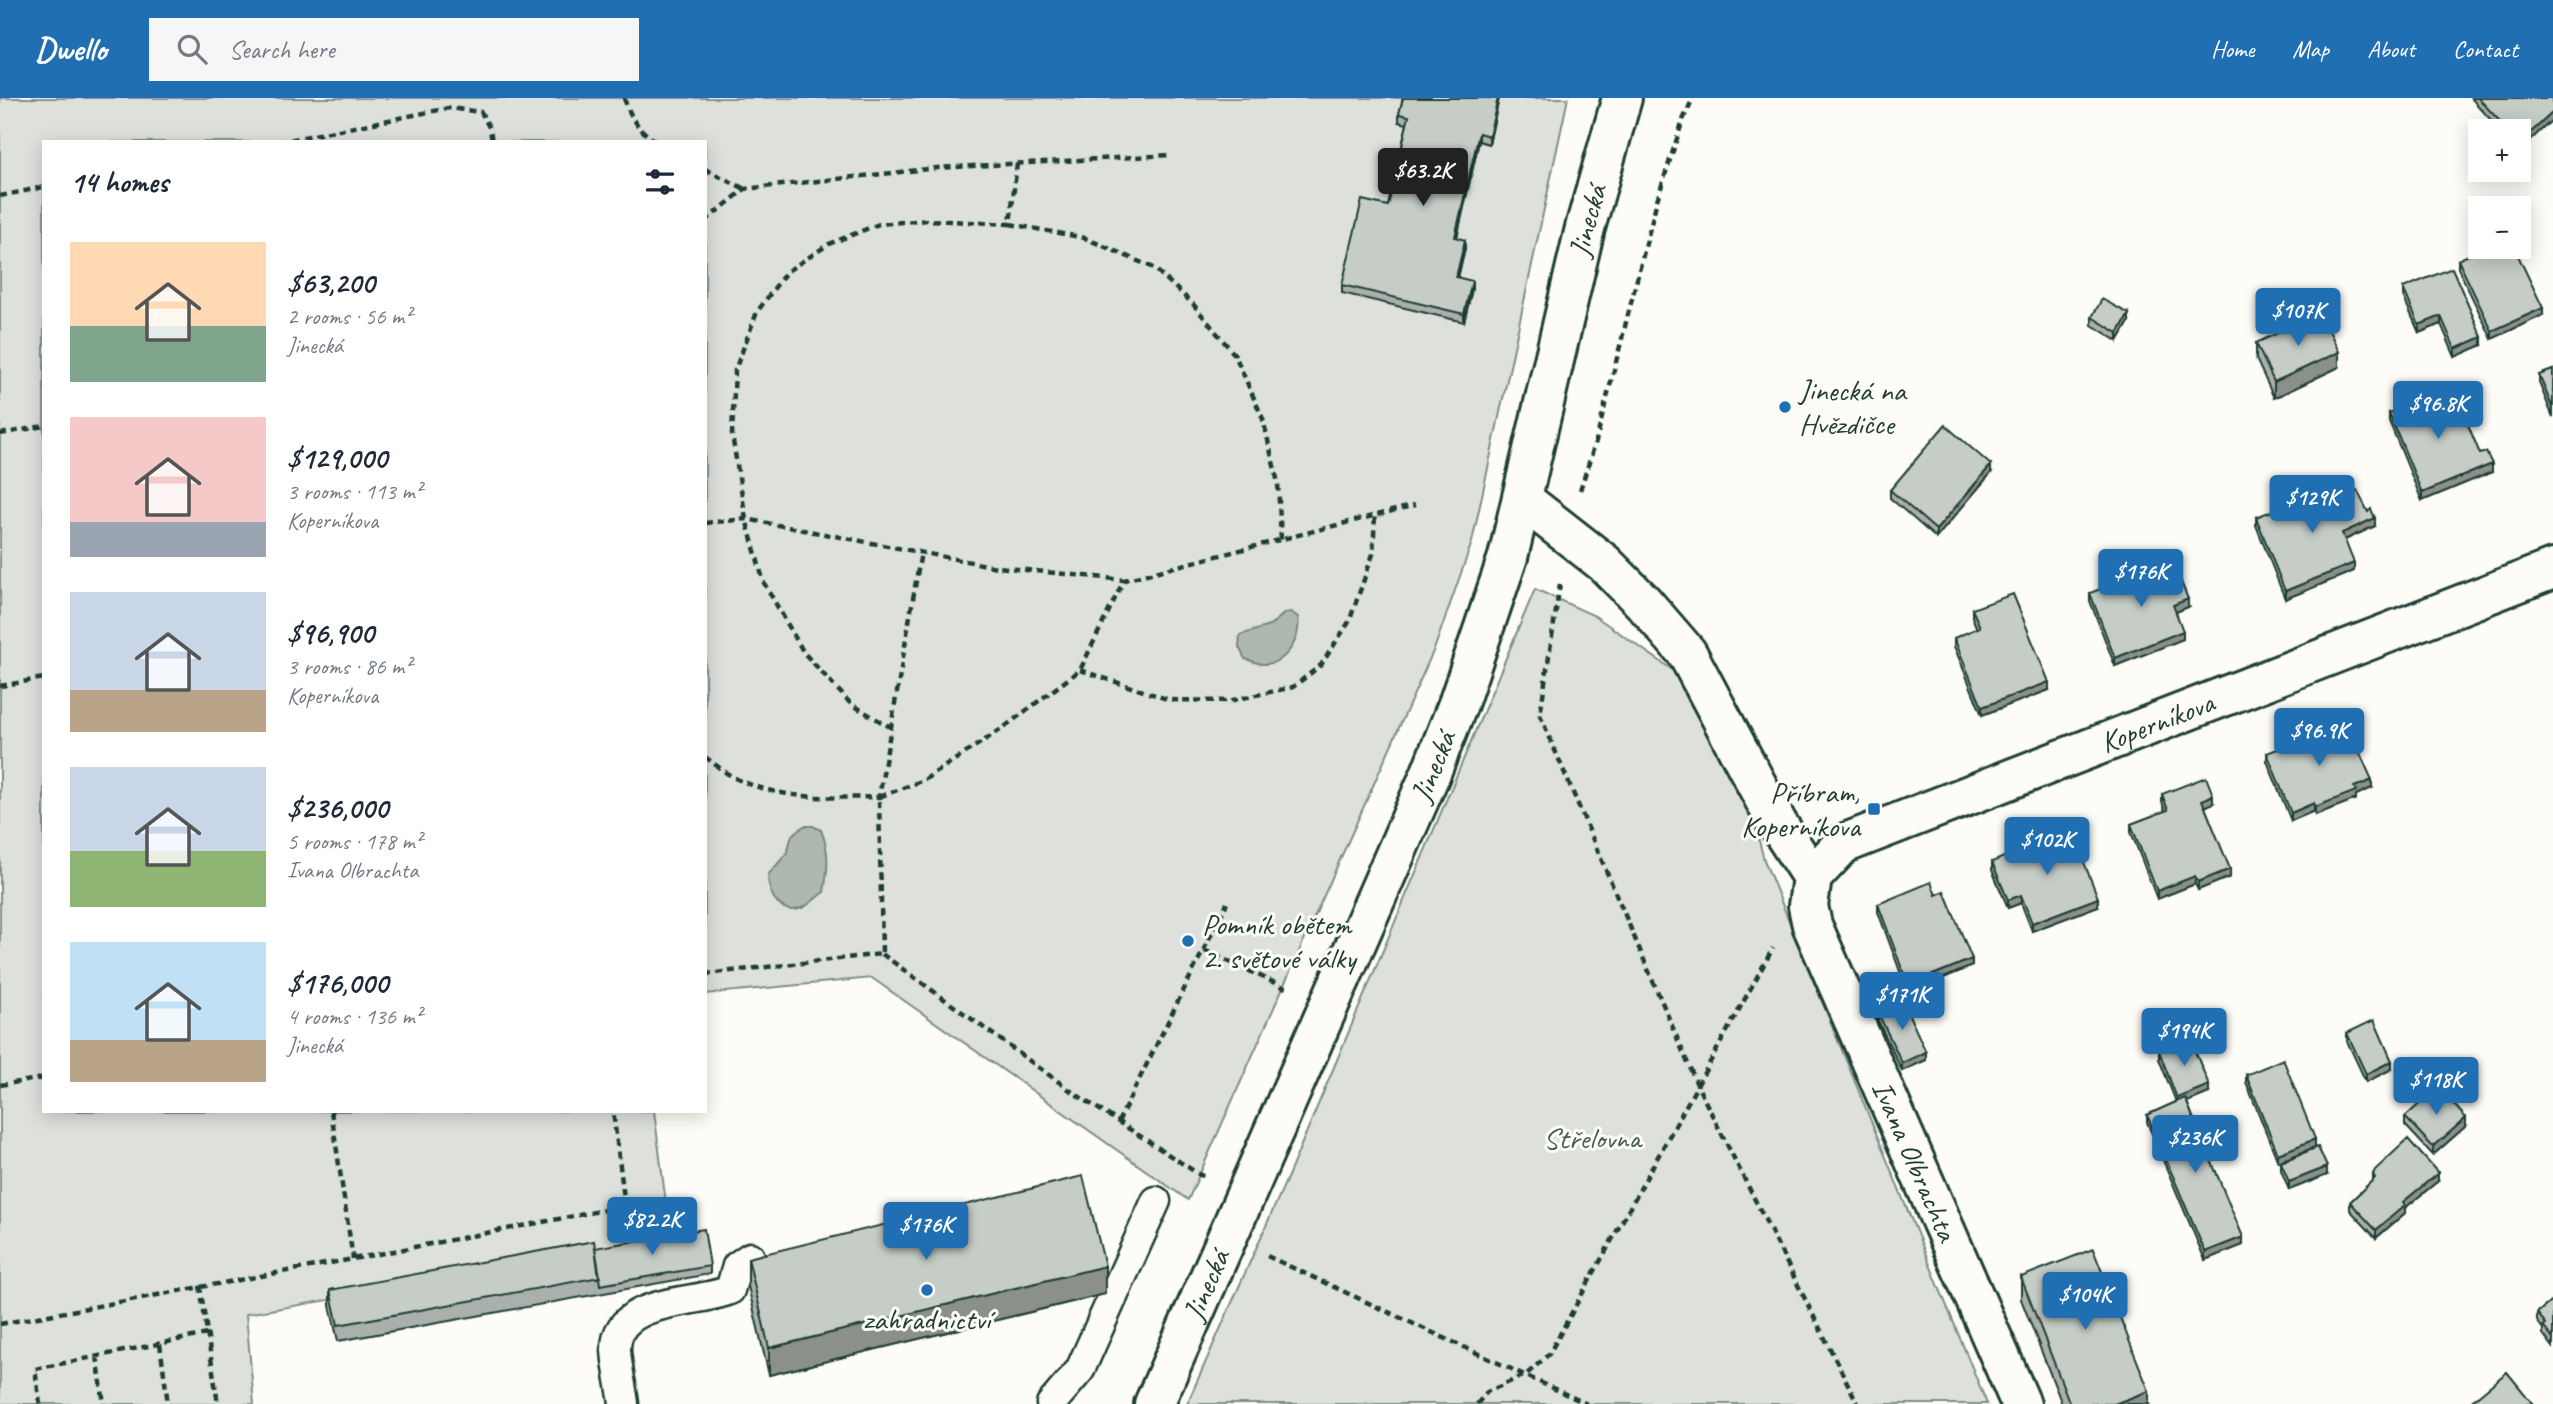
<!DOCTYPE html>
<meta charset="utf-8">
<style>
:root{--surface:#fff;--page:#f6f6f7;--text:#1f2937;--muted:#747a83;--accent:#1f6fb2}
body{margin:0;font-family:Caveat,sans-serif;background:var(--page);color:var(--text);height:100vh;display:flex;flex-direction:column;font-size:26px;white-space:nowrap}
*{box-sizing:border-box;margin:0}
p{font-size:23px;color:var(--muted)}
.icon{flex:none;width:38px;height:38px;fill:none;stroke:currentColor;stroke-width:2;stroke-linecap:round;stroke-linejoin:round}
.map{position:relative;flex:1;overflow:hidden}
.sheet{position:absolute;left:42px;top:42px;width:665px;height:973px;display:flex;flex-direction:column;background:var(--surface);border-radius:0px;box-shadow:0 4px 18px #0003}
.sheet>*{flex:none}
.buttons{position:absolute;left:2468px;top:21px;display:grid;gap:14px}
.buttons a{display:grid;place-items:center;width:63px;height:63px;border-radius:0px;background:var(--surface);box-shadow:0 4px 18px #0003;font-size:35px}
.price{position:absolute;translate:-50% -60px;padding:0 16px;border-radius:7px;background:var(--accent);color:#fff;font-size:23px;line-height:46px;filter:drop-shadow(0 2px 4px #0008)}
.price::after{content:'';position:absolute;left:50%;top:42px;width:21px;height:16px;margin-left:-10px;background:inherit;clip-path:polygon(0 0,100% 0,50% 100%)}
.price.selected{background:#222;color:#fff}
ul{padding:0;list-style:none}
li{display:flex;align-items:center;gap:21px;height:175px;padding:0 28px}
li span{display:grid;place-items:center;flex:none;width:196px;height:140px;border-radius:0px;color:#555}
li>.icon{margin-inline-start:auto}
span .icon{width:84px;height:84px;fill:#fffc;stroke-width:1}
li b{font-size:30px}
h2{display:flex;justify-content:space-between;align-items:center;height:84px;padding:0 28px;font-size:30px}
header{display:flex;align-items:center;gap:42px;box-sizing:border-box;height:98px;padding:0 35px;background:var(--accent);color:#fff}
header strong{font-size:33px}
nav{display:flex;gap:38px;margin-inline-start:auto;font-size:24px}
.search{width:490px;height:63px;background:var(--page);display:flex;align-items:center;gap:18px;box-sizing:border-box;padding:0 24px;border-radius:0px;color:var(--muted);font-size:26px}
.map>svg:first-child{display:block}
</style>
<header>
<strong>Dwello</strong>
<div class="search"><svg class="icon" aria-label="search" viewBox="0 0 24 24"><circle cx="10" cy="10" r="6"/><path d="M15 15l6 6"/></svg>Search here</div>
<nav><a>Home</a><a>Map</a><a>About</a><a>Contact</a></nav>
</header>
<div class="map">
<svg width="2553" height="1306" viewBox="0 0 2553 1306">
<rect width="100%" height="100%" fill="#fdfcf7"/>
<filter id="ink" filterUnits="userSpaceOnUse"><feTurbulence type="fractalNoise" baseFrequency=".0143" numOctaves="2"/><feDisplacementMap in="SourceGraphic" scale="14" xChannelSelector="R" yChannelSelector="G"/><feConvolveMatrix kernelMatrix="1 2 1 2 8 2 1 2 1" color-interpolation-filters="sRGB"/></filter>
<g filter="url(#ink)">
<!-- green -->
<path fill="#dde0db" stroke="#7e8e88" stroke-width="2" d="M 0,0 L 1568,0 L 1472,444 L 1435,549 L 1188,1102 L 872,880 L 705,896 L 705,44 L 44,44 L 44,1013 L 654,1013 L 671,1144 L 246,1216 L 254,1306 L 0,1306 Z
M 1535,491 L 1595,518 L 1680,577 L 1748,700 L 1764,762 L 1987,1306 L 1187,1306 L 1289,1076 Z"/>
<!-- water -->
<path fill="#aeb8b1" stroke="#75877f" stroke-width="2" d="M 1291,514 L 1298,519 C 1301,540 1287,567 1262,566 C 1257,565 1251,563 1245,561 L 1239,549 L 1240,537 L 1269,528 L 1285,515 Z
M 804,728 L 813,728 L 821,732 C 830,754 828,771 824,794 C 818,798 812,804 806,808 C 782,821 768,798 768,777 L 787,755 L 792,737 Z"/>
<g fill="none" stroke-linecap="round" stroke-linejoin="round">
<!-- service casing -->
<g stroke="#1f3d34" stroke-width="33">
<path id="service" d="M 624,1306 C 622,1289 617,1270 616,1252 C 615,1199 695,1207 730,1192 L 737,1168 L 750,1159
M 1051,1306 L 1080,1272 L 1156,1103"/>
</g>
<!-- minor casing -->
<g stroke="#1f3d34" stroke-width="44">
<g id="minor">
<path d="M 1522,401 L 1604,465 L 1643,504 L 1687,555 L 1777,725 L 1812,779"/>
<path id="s1" d="M 1812,779 L 1843,746 L 2553,471"/>
<path id="s2" d="M 1812,779 L 1808,808 L 1812,827 L 2021,1306"/>
</g>
</g>
<!-- tertiary casing -->
<g stroke="#1f3d34" stroke-width="44">
<g id="tertiary">
<path id="s3" d="M 1154,1306 L 1430,677 L 1458,606 L 1508,459 L 1585,130 L 1622,0"/>
</g>
</g>
<!-- path -->
<path stroke="#1f3d34" stroke-width="4.5" stroke-dasharray="7 5" stroke-linecap="butt" d="M 624,0 C 630,19 640,34 657,44
M 279,44 L 449,10 L 481,14 L 490,31 L 492,44
M 705,71 L 745,91
M 0,98 L 44,89
M 705,123 L 745,91 L 937,70 L 1171,57
M 1010,126 L 1085,140 L 1154,170 L 1193,206 L 1235,257 L 1263,321 L 1278,385 L 1281,442
M 0,336 L 44,328
M 1580,392 L 1596,343 L 1657,102 L 1683,22 L 1693,0
M 705,425 L 746,421 L 997,469 L 1124,482
M 1560,486 L 1540,617 L 1698,989 L 1858,1306
M 1080,572 L 1170,602 L 1229,603 L 1293,589 L 1321,567 L 1349,524 L 1373,456 L 1375,417
M 0,588 L 44,580
M 892,630 L 851,606 L 804,555 L 764,485 L 746,421 L 732,337 L 735,272 L 757,214 L 786,174 L 829,146 L 879,126 L 928,122 L 1010,126 L 1017,65
M 705,659 C 715,666 726,676 737,681 C 782,702 830,700 879,699 L 921,454
M 1204,852 L 1290,892
M 882,856 L 1074,995 L 1200,1077 L 1205,1078
M 705,876 L 882,856 L 879,699 L 924,682 L 1003,630 L 1080,572 L 1124,482 L 1415,407
M 0,987 L 44,980
M 331,1013 L 353,1161
M 1118,1024 L 1227,805
M 1267,1158 L 1587,1306
M 200,1188 L 218,1306
M 0,1226 L 353,1161 L 625,1108 L 613,1013
M 160,1246 L 168,1306
M 97,1258 L 104,1306
M 40,1306 L 35,1271 L 207,1236
M 1477,1306 L 1487,1294 L 1527,1276 L 1549,1256 L 1773,850"/>
<!-- service -->
<use href="#service" stroke="#fdfcf7" stroke-width="28"/>
<!-- minor -->
<use href="#minor" stroke="#fdfcf7" stroke-width="38"/>
<!-- tertiary -->
<use href="#tertiary" stroke="#fdfcf7" stroke-width="38"/>
</g>
<!-- wall -->
<path fill="#aab0ab" stroke="#1f3d34" stroke-width="2" d="M 1403,0 L 1499,0 L 1489,46 L 1479,43 L 1457,140 L 1465,150 L 1458,180 L 1472,191 L 1464,224 L 1342,195 L 1342,187 L 1388,108 L 1407,26 L 1399,24 L 1399,16 Z
M 2471,0 L 2553,0 L 2518,33 L 2501,33 Z
M 2458,162 L 2543,217 L 2492,241 L 2458,170 Z
M 2403,190 L 2482,247 L 2455,259 L 2441,226 L 2419,235 L 2403,198 Z
M 2092,219 L 2129,224 L 2118,243 L 2092,227 Z
M 2256,245 L 2339,269 L 2274,300 L 2256,261 Z
M 2553,272 L 2553,319 L 2539,285 L 2539,277 Z
M 2389,315 L 2480,356 L 2492,374 L 2422,403 L 2389,323 Z
M 1991,375 L 1936,440 L 1890,400 L 1890,392 Z
M 2339,401 L 2375,428 L 2345,442 L 2354,473 L 2285,501 L 2256,427 L 2256,419 Z
M 2090,495 L 2188,509 L 2176,514 L 2183,541 L 2115,568 L 2090,503 Z
M 1972,511 L 2049,592 L 1982,617 L 1954,548 L 1954,540 L 1977,531 L 1972,519 Z
M 2267,655 L 2372,690 L 2356,697 L 2356,701 L 2315,717 L 2314,713 L 2291,723 L 2267,663 Z
M 2162,696 L 2213,705 L 2205,709 L 2230,779 L 2198,792 L 2195,786 L 2157,801 L 2131,734 L 2131,726 L 2165,713 L 2162,704 Z
M 1992,764 L 2098,808 L 2032,833 L 2021,805 L 2008,810 L 1992,772 Z
M 1936,797 L 1972,868 L 1908,895 L 1878,814 L 1878,806 Z
M 1878,915 L 1926,962 L 1902,973 L 1878,923 Z
M 2347,935 L 2392,971 L 2366,984 L 2347,943 Z
M 2159,953 L 2209,995 L 2187,1004 L 2243,1147 L 2205,1162 L 2147,1024 L 2147,1017 L 2176,1004 L 2159,961 Z
M 2246,977 L 2315,1049 L 2278,1064 L 2246,984 Z
M 2405,1019 L 2466,1028 L 2433,1057 L 2405,1027 Z
M 2281,1064 L 2327,1077 L 2289,1092 L 2281,1072 Z
M 2373,1076 L 2438,1083 L 2405,1110 L 2405,1115 L 2376,1140 L 2350,1112 L 2350,1104 L 2373,1082 Z
M 595,1150 L 710,1168 L 710,1176 L 338,1243 L 330,1208 L 330,1192 Z
M 748,1160 L 1105,1196 L 769,1277 L 748,1188 Z
M 2021,1179 L 2149,1306 L 2062,1306 L 2021,1201 Z
M 2553,1202 L 2553,1249 L 2543,1236 L 2543,1231 L 2537,1223 L 2537,1215 Z"/>
<!-- shaded-wall -->
<path fill="#8b908b" stroke="#1f3d34" stroke-width="2" d="M 1498,0 L 1499,0 L 1489,46 L 1489,38 Z
M 2553,14 L 2553,21 L 2518,54 L 2518,46 Z
M 1479,35 L 1479,43 L 1455,147 L 1455,139 Z
M 1465,142 L 1465,150 L 1456,187 L 1456,179 Z
M 1472,183 L 1472,191 L 1464,224 L 1464,216 Z
M 2543,210 L 2543,217 L 2492,241 L 2492,233 Z
M 2129,216 L 2129,224 L 2118,243 L 2118,235 Z
M 2441,218 L 2441,226 L 2419,235 L 2419,227 Z
M 2482,239 L 2482,247 L 2455,259 L 2455,251 Z
M 2339,254 L 2339,269 L 2274,300 L 2274,284 Z
M 2492,366 L 2492,374 L 2422,403 L 2422,395 Z
M 1991,367 L 1991,375 L 1936,440 L 1936,432 Z
M 2375,420 L 2375,428 L 2342,443 L 2342,435 Z
M 2354,465 L 2354,473 L 2285,501 L 2285,493 Z
M 2188,501 L 2188,509 L 2173,515 L 2173,507 Z
M 2183,533 L 2183,541 L 2115,568 L 2115,560 Z
M 2049,584 L 2049,592 L 1982,617 L 1982,609 Z
M 2372,682 L 2372,690 L 2356,697 L 2356,701 L 2315,717 L 2315,709 L 2354,689 Z
M 2213,697 L 2213,705 L 2202,710 L 2202,702 Z
M 2314,705 L 2314,713 L 2291,723 L 2291,715 Z
M 2230,771 L 2230,779 L 2198,792 L 2198,784 Z
M 2195,778 L 2195,786 L 2157,801 L 2157,793 Z
M 2021,797 L 2021,805 L 2008,810 L 2008,802 Z
M 2098,800 L 2098,808 L 2032,833 L 2032,825 Z
M 1972,861 L 1972,868 L 1908,895 L 1908,887 Z
M 1926,954 L 1926,962 L 1902,973 L 1902,965 Z
M 2392,963 L 2392,971 L 2366,984 L 2366,976 Z
M 2209,987 L 2209,995 L 2177,1008 L 2177,1000 Z
M 2466,1020 L 2466,1028 L 2433,1057 L 2433,1049 Z
M 2315,1041 L 2315,1049 L 2278,1064 L 2278,1056 Z
M 2327,1069 L 2327,1077 L 2289,1092 L 2289,1084 Z
M 2438,1075 L 2438,1083 L 2405,1110 L 2405,1115 L 2376,1140 L 2376,1132 L 2403,1104 Z
M 2243,1139 L 2243,1147 L 2205,1162 L 2205,1154 Z
M 1105,1168 L 1105,1196 L 769,1277 L 769,1250 Z
M 2149,1293 L 2149,1306 L 2114,1306 Z"/>
<!-- building -->
<path fill="#c6cdc7" stroke="#1f3d34" stroke-width="2" d="M 1403,0 L 1498,0 L 1489,38 L 1479,35 L 1455,139 L 1465,142 L 1456,179 L 1472,183 L 1464,216 L 1342,187 L 1362,102 L 1388,108 L 1409,18 L 1399,16 Z
M 2478,0 L 2553,0 L 2553,14 L 2518,46 L 2518,33 L 2509,33 Z
M 2485,149 L 2514,149 L 2543,210 L 2492,233 L 2458,162 Z
M 2452,170 L 2482,239 L 2455,251 L 2441,218 L 2419,227 L 2403,190 Z
M 2102,201 L 2129,216 L 2118,235 L 2092,219 Z
M 2321,215 L 2339,254 L 2274,284 L 2256,245 Z
M 2553,272 L 2553,311 L 2539,277 Z
M 2453,290 L 2480,356 L 2486,354 L 2492,366 L 2422,395 L 2389,315 Z
M 1945,327 L 1991,367 L 1936,432 L 1890,392 Z
M 2333,389 L 2339,401 L 2357,392 L 2368,414 L 2371,411 L 2375,420 L 2342,435 L 2354,465 L 2285,493 L 2256,419 Z
M 2172,462 L 2188,501 L 2173,507 L 2183,533 L 2115,560 L 2090,495 Z
M 2013,496 L 2049,584 L 1982,609 L 1954,540 L 1980,529 L 1972,511 Z
M 2346,624 L 2372,682 L 2354,689 L 2356,693 L 2315,709 L 2314,705 L 2291,715 L 2267,655 Z
M 2206,679 L 2213,697 L 2202,702 L 2230,771 L 2198,784 L 2195,778 L 2157,793 L 2131,726 L 2168,712 L 2162,696 Z
M 2071,731 L 2098,800 L 2032,825 L 2021,797 L 2008,802 L 1992,764 Z
M 1931,784 L 1936,797 L 1944,793 L 1972,861 L 1908,887 L 1878,806 Z
M 1903,904 L 1926,954 L 1902,965 L 1878,915 Z
M 2374,922 L 2392,963 L 2366,976 L 2347,935 Z
M 2190,941 L 2209,987 L 2177,1000 L 2159,953 Z
M 2283,961 L 2315,1041 L 2278,1056 L 2246,977 Z
M 2438,989 L 2466,1020 L 2433,1049 L 2405,1019 Z
M 2185,1000 L 2243,1139 L 2205,1154 L 2147,1017 Z
M 2408,1041 L 2438,1075 L 2403,1104 L 2405,1107 L 2376,1132 L 2350,1104 L 2375,1080 L 2373,1076 L 2375,1072 Z
M 2318,1049 L 2327,1069 L 2289,1084 L 2281,1064 Z
M 1083,1078 L 1105,1168 L 769,1250 L 748,1160 Z
M 704,1131 L 710,1168 L 600,1187 L 595,1150 Z
M 594,1143 L 600,1179 L 338,1227 L 330,1192 Z
M 2093,1151 L 2149,1293 L 2114,1306 L 2070,1306 L 2021,1179 Z
M 2553,1202 L 2553,1241 L 2543,1228 L 2546,1226 L 2537,1215 Z
M 2507,1274 L 2533,1306 L 2468,1306 Z"/>
</g>
<!-- markers -->
<g fill="#1f6fb2" stroke="#fdfcf7" stroke-width="2.5">
<circle cx="1785" cy="309" r="7"/>
<rect x="1867" y="704" width="14" height="14" rx="3.5"/>
<circle cx="1188" cy="843" r="7"/>
<circle cx="927" cy="1192" r="7"/>
</g>
<g text-anchor="middle" dominant-baseline="central" stroke-width="6" stroke-linejoin="round" paint-order="stroke">
<!-- street labels -->
<g font-size="30" fill="#1f3d34" stroke="#fdfcf7">
<text stroke="none"><textPath href="#s3" startOffset="1264">Jinecká</textPath></text>
<text stroke="none"><textPath href="#s1" startOffset="382">Koperníkova</textPath></text>
<text stroke="none"><textPath href="#s3" startOffset="696">Jinecká</textPath></text>
<text stroke="none"><textPath href="#s2" startOffset="306">Ivana Olbrachta</textPath></text>
<text stroke="none"><textPath href="#s3" startOffset="130">Jinecká</textPath></text>
</g>
<!-- poi labels -->
<g font-size="30" fill="#1f3d34" stroke="#fdfcf7" text-anchor="start">
<text x="1799" y="292">Jinecká na<tspan x="1799" dy="34">Hvězdičce</tspan></text>
<text x="1860" y="694" text-anchor="end">Příbram,<tspan x="1860" dy="34">Koperníkova</tspan></text>
<text x="1202" y="826">Pomník obětem<tspan x="1202" dy="34">2. světové války</tspan></text>
<text x="927" y="1221" text-anchor="middle">zahradnictví</text>
</g>
<!-- park labels -->
<g font-size="30" fill="#455e55" stroke="#fdfcf7">
<text x="1592" y="1040">Střelovna</text>
</g>
</g>
</svg>
<div class="buttons">
<a>+</a>
<a>−</a>
</div>
<b class="price selected" style="left:1423px;top:110px">$63.2K</b>
<b class="price" style="left:2298px;top:250px">$107K</b>
<b class="price" style="left:2438px;top:343px">$96.8K</b>
<b class="price" style="left:2312px;top:437px">$129K</b>
<b class="price" style="left:2141px;top:511px">$176K</b>
<b class="price" style="left:2319px;top:670px">$96.9K</b>
<b class="price" style="left:2047px;top:779px">$102K</b>
<b class="price" style="left:1902px;top:934px">$171K</b>
<b class="price" style="left:2184px;top:970px">$194K</b>
<b class="price" style="left:2436px;top:1019px">$118K</b>
<b class="price" style="left:2195px;top:1077px">$236K</b>
<b class="price" style="left:652px;top:1159px">$82.2K</b>
<b class="price" style="left:926px;top:1164px">$176K</b>
<b class="price" style="left:2085px;top:1234px">$104K</b>
<section class="sheet">
<h2>14 homes<svg class="icon" aria-label="filters" viewBox="0 0 24 24"><path d="M4 7h16M4 17h16"/><circle cx="9" cy="7" r="2"/><circle cx="15" cy="17" r="2"/></svg></h2>
<ul>
<li><span style="background:linear-gradient(#ffd9b3 60%,#7fa58c 0)"><svg class="icon" aria-label="home" viewBox="0 0 24 24"><path d="M3 11l9-7 9 7M6 9v11h12V9"/></svg></span><div><b>$63,200</b><p>2 rooms · 56 m²</p><p>Jinecká</p></div></li>
<li><span style="background:linear-gradient(#f6c9c9 75%,#9aa5b1 0)"><svg class="icon" aria-label="home" viewBox="0 0 24 24"><path d="M3 11l9-7 9 7M6 9v11h12V9"/></svg></span><div><b>$129,000</b><p>3 rooms · 113 m²</p><p>Koperníkova</p></div></li>
<li><span style="background:linear-gradient(#c9d6e8 70%,#b9a48a 0)"><svg class="icon" aria-label="home" viewBox="0 0 24 24"><path d="M3 11l9-7 9 7M6 9v11h12V9"/></svg></span><div><b>$96,900</b><p>3 rooms · 86 m²</p><p>Koperníkova</p></div></li>
<li><span style="background:linear-gradient(#c9d6e8 60%,#8fb573 0)"><svg class="icon" aria-label="home" viewBox="0 0 24 24"><path d="M3 11l9-7 9 7M6 9v11h12V9"/></svg></span><div><b>$236,000</b><p>5 rooms · 178 m²</p><p>Ivana Olbrachta</p></div></li>
<li><span style="background:linear-gradient(#bfe0f5 70%,#b9a48a 0)"><svg class="icon" aria-label="home" viewBox="0 0 24 24"><path d="M3 11l9-7 9 7M6 9v11h12V9"/></svg></span><div><b>$176,000</b><p>4 rooms · 136 m²</p><p>Jinecká</p></div></li>
</ul>
</section>
</div>
